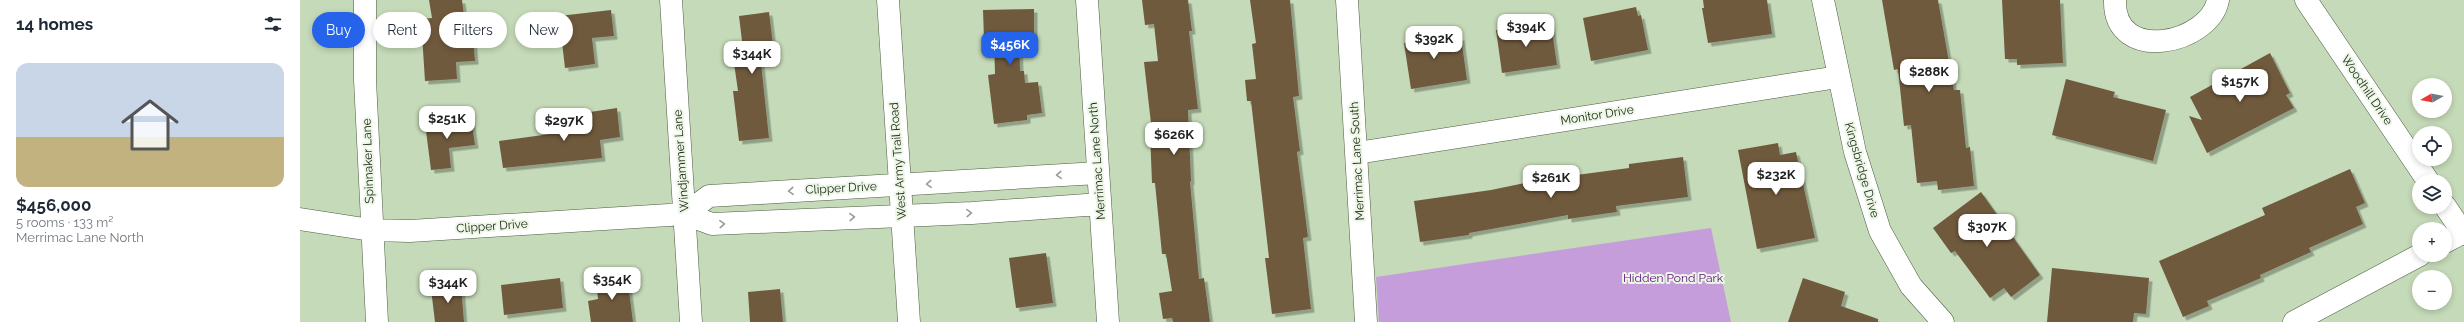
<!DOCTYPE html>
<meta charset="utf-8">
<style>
:root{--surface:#fff;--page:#f6f6f7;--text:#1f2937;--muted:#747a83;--line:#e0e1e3;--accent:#2563eb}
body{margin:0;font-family:Raleway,sans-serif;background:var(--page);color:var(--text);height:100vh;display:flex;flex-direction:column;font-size:15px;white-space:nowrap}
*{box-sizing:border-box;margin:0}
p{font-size:13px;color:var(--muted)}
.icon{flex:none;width:22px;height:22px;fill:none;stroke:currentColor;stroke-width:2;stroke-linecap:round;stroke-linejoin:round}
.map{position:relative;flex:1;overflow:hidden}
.drawer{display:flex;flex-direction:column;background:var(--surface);width:300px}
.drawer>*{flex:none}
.guide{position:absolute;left:12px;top:12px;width:380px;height:36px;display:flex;gap:8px}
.needle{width:26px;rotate:261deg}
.buttons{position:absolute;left:2112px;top:78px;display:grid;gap:8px}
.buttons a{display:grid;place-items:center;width:40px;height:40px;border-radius:50%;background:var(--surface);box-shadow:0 2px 6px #0003;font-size:20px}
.price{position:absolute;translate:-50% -34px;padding:0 9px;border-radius:8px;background:#fff;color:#222;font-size:13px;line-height:26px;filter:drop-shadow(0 1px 2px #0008)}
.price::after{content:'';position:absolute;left:50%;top:24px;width:12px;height:9px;margin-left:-6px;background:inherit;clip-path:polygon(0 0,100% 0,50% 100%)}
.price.active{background:var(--accent);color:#fff}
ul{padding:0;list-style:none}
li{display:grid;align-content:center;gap:8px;height:212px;padding:0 16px}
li+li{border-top:1px solid var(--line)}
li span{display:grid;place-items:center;height:124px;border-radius:12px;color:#555}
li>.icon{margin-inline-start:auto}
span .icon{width:72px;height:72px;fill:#fffc;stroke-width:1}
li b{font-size:17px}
h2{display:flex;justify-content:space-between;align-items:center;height:48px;padding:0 16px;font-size:17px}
.pill{padding:0 14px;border-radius:18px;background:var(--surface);box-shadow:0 2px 6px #0003;font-size:14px;line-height:36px}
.pill.active{background:var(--accent);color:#fff}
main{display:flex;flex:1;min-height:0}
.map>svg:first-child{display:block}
</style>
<main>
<section class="drawer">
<h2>14 homes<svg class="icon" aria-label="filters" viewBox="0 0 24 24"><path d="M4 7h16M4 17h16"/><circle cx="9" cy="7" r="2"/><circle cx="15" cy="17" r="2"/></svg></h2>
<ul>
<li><span style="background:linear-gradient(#c9d6e8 60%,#c2b280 0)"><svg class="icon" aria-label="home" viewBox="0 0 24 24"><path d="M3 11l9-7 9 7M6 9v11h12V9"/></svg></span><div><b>$456,000</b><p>5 rooms · 133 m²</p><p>Merrimac Lane North</p></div></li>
</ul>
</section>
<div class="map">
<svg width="2164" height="322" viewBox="0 0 2164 322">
<defs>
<filter id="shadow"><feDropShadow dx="3.5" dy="3.5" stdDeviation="0" flood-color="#0004"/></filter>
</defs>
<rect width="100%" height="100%" fill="#c5dab8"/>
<!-- green -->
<path fill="#c59ddb" d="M 1411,228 L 1431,322 L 1079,322 L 1076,277 Z"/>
<!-- building -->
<path fill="#705a3d" filter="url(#shadow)" d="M 129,0 L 162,0 L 165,23 L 172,23 L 175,61 L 156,62 L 157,79 L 125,81 L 121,19 L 132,18 Z
M 842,0 L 888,0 L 892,31 L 889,31 L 898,109 L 888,110 L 891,181 L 890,182 L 899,279 L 904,278 L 910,322 L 873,322 L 872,318 L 863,319 L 859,293 L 872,291 L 866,254 L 862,254 L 855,183 L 852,183 L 850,132 L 852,132 L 844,62 L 858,61 L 854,24 L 845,25 Z
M 950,0 L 990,0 L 999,96 L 993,97 L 1000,151 L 997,152 L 1008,237 L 1003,238 L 1011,309 L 972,314 L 965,258 L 969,258 L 951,101 L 947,101 L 945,80 L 956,79 L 952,44 L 956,43 Z
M 1403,0 L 1467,0 L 1472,34 L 1408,43 L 1402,8 L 1404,8 Z
M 1582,0 L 1638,0 L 1654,90 L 1660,90 L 1666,148 L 1670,147 L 1674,186 L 1638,190 L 1637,181 L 1617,183 L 1611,125 L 1604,126 L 1598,69 L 1594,70 Z
M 1702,0 L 1760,0 L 1763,63 L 1717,65 L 1717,59 L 1705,59 Z
M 1336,7 L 1338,16 L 1341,15 L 1348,50 L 1291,61 L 1283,18 Z
M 734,9 L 734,35 L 719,35 L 720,71 L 724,71 L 725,83 L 738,82 L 742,113 L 727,115 L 727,120 L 694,124 L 688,75 L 695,74 L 694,39 L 684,39 L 683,10 Z
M 311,10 L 314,36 L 292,38 L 295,64 L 265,68 L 259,16 Z
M 469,12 L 475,61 L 461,63 L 469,138 L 439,141 L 433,91 L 438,91 L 431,42 L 442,41 L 439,16 Z
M 1251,23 L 1257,65 L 1202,73 L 1196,30 Z
M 1134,27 L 1137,41 L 1161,37 L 1167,80 L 1111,89 L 1104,43 L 1115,41 L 1114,30 Z
M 1970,53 L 1990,93 L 1986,95 L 1994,108 L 1907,153 L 1889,116 L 1902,120 L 1890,97 Z
M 1766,79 L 1815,92 L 1813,97 L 1866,110 L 1853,161 L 1752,135 Z
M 317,108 L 320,137 L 300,140 L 302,158 L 203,168 L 199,141 L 272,131 L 270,115 Z
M 171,118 L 175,145 L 149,148 L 151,168 L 131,170 L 125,123 Z
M 1478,143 L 1480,155 L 1496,152 L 1515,238 L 1457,249 L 1438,150 Z
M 1383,157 L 1388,197 L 1316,206 L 1317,212 L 1268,219 L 1268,215 L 1169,233 L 1169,235 L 1120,242 L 1114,201 L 1191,190 L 1239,180 L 1329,168 L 1329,164 Z
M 2050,169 L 2065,203 L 2056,207 L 2063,224 L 2009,248 L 2011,252 L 1960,275 L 1961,278 L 1907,301 L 1909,306 L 1883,317 L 1859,261 L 1965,215 L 1962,208 Z
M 1681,192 L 1740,275 L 1711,297 L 1704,288 L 1690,298 L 1655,251 L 1651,253 L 1633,228 Z
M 746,253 L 753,303 L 716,308 L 709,258 Z
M 1752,268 L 1849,278 L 1846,314 L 1834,313 L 1833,322 L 1747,322 Z
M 327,275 L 333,322 L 291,322 L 288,301 L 298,299 L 296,279 Z
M 260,278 L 263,308 L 204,315 L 201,285 Z
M 1503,278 L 1545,292 L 1541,306 L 1578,319 L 1578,322 L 1488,322 Z
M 161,285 L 164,322 L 135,322 L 131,289 Z
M 480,289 L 483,322 L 450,322 L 448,292 Z"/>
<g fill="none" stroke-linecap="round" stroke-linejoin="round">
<!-- street casing -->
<g stroke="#4b5d3f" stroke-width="23">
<path id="street" d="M 65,0 L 65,80 L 77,322
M 371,0 L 391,322
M 787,0 L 808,322
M 1047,0 L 1066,322
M 1523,0 L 1555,152 L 1580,231 L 1611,286 L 1643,322
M 1815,0 C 1813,65 1910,44 1918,0
M 2006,0 L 2128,181
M 1057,153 L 1538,77
M 2145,206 L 2164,234
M 385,214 L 409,196 L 798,173
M 0,219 L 71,230 L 110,231 L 385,214 L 412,224 L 672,213 L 800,204
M 2145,242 L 2164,232
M 1994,322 L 2120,255"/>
</g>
<!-- secondary casing -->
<g stroke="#4b5d3f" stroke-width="23">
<path id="secondary" d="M 588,0 L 609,322"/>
</g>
<!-- street -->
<use href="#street" stroke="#fff" stroke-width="22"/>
<!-- secondary -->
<use href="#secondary" stroke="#fff" stroke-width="22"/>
</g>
<!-- one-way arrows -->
<defs><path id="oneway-chevron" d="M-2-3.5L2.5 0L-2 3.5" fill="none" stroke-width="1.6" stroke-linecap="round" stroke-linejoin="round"/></defs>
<g stroke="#999c97">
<use href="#oneway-chevron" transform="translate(759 175) rotate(176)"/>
<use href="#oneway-chevron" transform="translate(629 184) rotate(177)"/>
<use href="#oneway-chevron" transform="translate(491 191) rotate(176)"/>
<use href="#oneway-chevron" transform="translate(669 213) rotate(-2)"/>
<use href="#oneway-chevron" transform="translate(552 217) rotate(-2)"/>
<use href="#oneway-chevron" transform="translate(422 224) rotate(-3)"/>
</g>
<g text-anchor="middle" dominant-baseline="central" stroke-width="4" stroke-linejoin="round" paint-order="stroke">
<!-- street labels -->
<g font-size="12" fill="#1c2417" stroke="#ecf7e6">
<text transform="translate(2067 90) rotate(56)">Woodhill Drive</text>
<text transform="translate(1297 115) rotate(-9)">Monitor Drive</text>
<text transform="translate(68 161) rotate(-92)">Spinnaker Lane</text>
<text transform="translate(381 161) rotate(-94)">Windjammer Lane</text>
<text transform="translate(598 161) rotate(-94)">West Army Trail Road</text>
<text transform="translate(797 161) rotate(-94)">Merrimac Lane North</text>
<text transform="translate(1057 161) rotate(-93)">Merrimac Lane South</text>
<text transform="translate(1562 170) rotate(74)">Kingsbridge Drive</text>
<text transform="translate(541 188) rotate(-3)">Clipper Drive</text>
<text transform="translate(192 226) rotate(-4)">Clipper Drive</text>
</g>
<!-- park labels -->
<g font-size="12" fill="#620f83" stroke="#ecf7e6">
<text x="1373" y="278">Hidden Pond Park</text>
</g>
</g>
</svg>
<div class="buttons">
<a><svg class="needle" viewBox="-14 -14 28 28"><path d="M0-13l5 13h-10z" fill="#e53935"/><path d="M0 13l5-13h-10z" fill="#747a83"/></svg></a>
<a><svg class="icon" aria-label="locate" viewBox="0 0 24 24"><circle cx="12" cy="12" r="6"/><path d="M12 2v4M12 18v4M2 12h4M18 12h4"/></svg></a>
<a><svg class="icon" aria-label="layers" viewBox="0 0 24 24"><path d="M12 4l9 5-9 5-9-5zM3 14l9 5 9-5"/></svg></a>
<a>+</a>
<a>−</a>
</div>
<b class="price" style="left:1226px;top:48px">$394K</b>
<b class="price" style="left:1134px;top:60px">$392K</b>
<b class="price active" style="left:710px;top:66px">$456K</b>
<b class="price" style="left:452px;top:75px">$344K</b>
<b class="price" style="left:1629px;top:93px">$288K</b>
<b class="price" style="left:1940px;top:103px">$157K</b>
<b class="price" style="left:147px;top:140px">$251K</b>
<b class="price" style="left:264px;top:142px">$297K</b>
<b class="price" style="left:874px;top:156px">$626K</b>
<b class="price" style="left:1476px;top:196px">$232K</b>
<b class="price" style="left:1251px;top:199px">$261K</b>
<b class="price" style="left:1687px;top:248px">$307K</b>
<b class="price" style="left:312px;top:301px">$354K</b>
<b class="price" style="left:148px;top:304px">$344K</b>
<div class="guide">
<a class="pill active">Buy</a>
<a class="pill">Rent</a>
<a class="pill">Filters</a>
<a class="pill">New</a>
</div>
</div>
</main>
